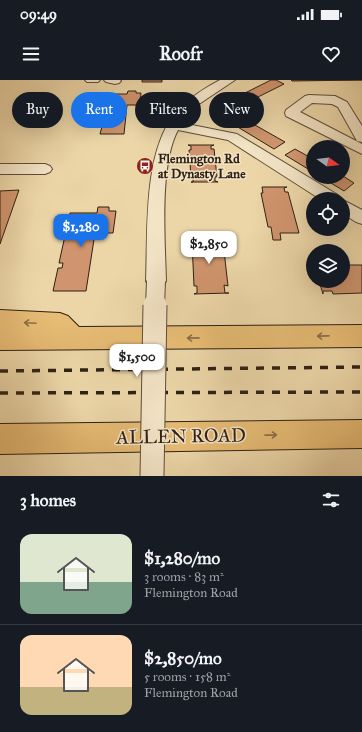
<!DOCTYPE html>
<meta charset="utf-8">
<style>
:root{--surface:#171b24;--page:#20242c;--text:#f1f3f6;--muted:#9ea1a6;--line:#363941;--accent:#1a73e8}
body{margin:0;font-family:"IM FELL Great Primer",serif;background:var(--page);color:var(--text);height:100vh;display:flex;flex-direction:column;font-size:15px;white-space:nowrap}
*{box-sizing:border-box;margin:0}
p{font-size:13px;color:var(--muted)}
.icon{flex:none;width:22px;height:22px;fill:none;stroke:currentColor;stroke-width:2;stroke-linecap:round;stroke-linejoin:round}
.map{position:relative;height:396px;overflow:hidden}
.drawer{display:flex;flex-direction:column;background:var(--surface);flex:1}
.drawer>*{flex:none}
.banner{position:absolute;left:12px;top:12px;width:338px;height:36px;display:flex;gap:8px}
.needle{width:26px;rotate:105deg}
.tools{position:absolute;left:306px;top:60px;display:grid;gap:8px}
.tools a{display:grid;place-items:center;width:44px;height:44px;border-radius:50%;background:var(--surface);box-shadow:0 4px 16px #0002;font-size:20px}
.price{position:absolute;translate:-50% -34px;padding:0 9px;border-radius:8px;background:#fff;color:#222;font-size:13px;line-height:26px;filter:drop-shadow(0 1px 2px #0008)}
.price::after{content:'';position:absolute;left:50%;top:24px;width:12px;height:9px;margin-left:-6px;background:inherit;clip-path:polygon(0 0,100% 0,50% 100%)}
.price.current{background:var(--accent);color:#fff}
ul{padding:0;list-style:none}
li{display:flex;align-items:center;gap:12px;height:100px;padding:0 20px}
li+li{border-top:1px solid var(--line)}
li span{display:grid;place-items:center;flex:none;width:112px;height:80px;border-radius:12px;color:#555}
li>.icon{margin-inline-start:auto}
span .icon{width:48px;height:48px;fill:#fffc;stroke-width:1}
li b{font-size:17px}
h2{display:flex;justify-content:space-between;align-items:center;height:48px;padding:0 20px;font-size:17px}
.chip{padding:0 14px;border-radius:18px;background:var(--surface);box-shadow:0 4px 16px #0002;font-size:14px;line-height:36px}
.chip.current{background:var(--accent);color:#fff}
.status{display:flex;justify-content:space-between;align-items:center;height:28px;padding:0 20px;background:var(--surface);direction:ltr}
.status svg{height:11px;fill:currentColor}
header{display:flex;justify-content:space-between;align-items:center;height:52px;padding:0 20px;background:var(--surface);font-size:18px;font-weight:700}
.map>svg:first-child{display:block}
</style>
<div class="status"><b>09:49</b><svg viewBox="0 0 49 12"><path d="M0 12V9h3v3zM5 12V6h3v6zM10 12V3h3v9zM15 12V0h3v12zM26 1h20v11H26zM47 4h2v5h-2z"/></svg></div>
<header><svg class="icon" aria-label="menu" viewBox="0 0 24 24"><path d="M4 6h16M4 12h16M4 18h16"/></svg>Roofr<svg class="icon" aria-label="heart" viewBox="0 0 24 24"><path d="M12 20l-8-8c-3-5 5-10 8-4 3-6 11-1 8 4z"/></svg></header>
<div class="map">
<svg width="362" height="396" viewBox="0 0 362 396">
<rect width="100%" height="100%" fill="#ecd6a8"/>
<filter id="stains"><feTurbulence type="fractalNoise" baseFrequency=".005" numOctaves="4"/><feColorMatrix values="0 0 0 0 .2 0 0 0 0 .09 0 0 0 0 .02 0 0 0 .5 -.17"/></filter>
<radialGradient id="worn" r=".72"><stop offset=".6" stop-color="#630" stop-opacity="0"/><stop offset="1" stop-color="#630" stop-opacity=".3"/></radialGradient>
<!-- building -->
<path fill="#d0956e" stroke="#2e2016" d="M 142,0 L 162,0 L 162,2 L 142,2 Z
M 271,0 L 276,0 L 284,4 L 246,23 L 235,18 Z
M 291,0 L 362,0 L 292,1 Z
M 128,11 L 136,11 L 136,13 L 141,13 L 140,25 L 127,25 L 124,54 L 100,54 L 103,43 L 105,43 L 106,40 L 103,40 L 108,14 L 127,14 Z
M 223,27 L 285,62 L 274,69 L 213,32 Z
M 188,65 L 214,65 L 211,66 L 211,69 L 214,69 L 217,97 L 215,97 L 215,101 L 218,102 L 191,102 L 193,102 L 193,97 L 191,97 L 189,70 L 191,70 L 191,66 Z
M 295,69 L 313,79 L 313,92 L 285,75 Z
M 343,96 L 354,103 L 344,111 L 321,97 Z
M 262,107 L 287,107 L 284,108 L 285,112 L 288,112 L 299,153 L 280,153 L 281,160 L 273,160 L 271,147 L 268,147 L 261,113 L 263,113 Z
M 19,110 L 0,164 L 0,111 Z
M 98,127 L 109,127 L 109,131 L 116,131 L 113,153 L 95,153 L 86,211 L 53,211 L 58,188 L 62,188 L 63,183 L 59,183 L 70,133 L 97,133 Z
M 192,155 L 222,155 L 220,156 L 220,162 L 223,162 L 228,206 L 224,205 L 225,213 L 229,213 L 194,214 L 197,213 L 197,206 L 194,206 L 192,162 L 195,162 L 195,156 Z
M 343,185 L 362,185 L 362,213 L 333,214 L 332,211 L 323,211 L 323,214 L 319,201 L 343,201 Z"/>
<g fill="none" stroke-linecap="round" stroke-linejoin="round">
<!-- minor casing -->
<g stroke="#5e4e3a" stroke-width="2">
<path id="minor" d="M 85,0 L 100,0 L 98,2 L 87,2 Z
M 104,0 L 120,0 L 121,1 L 119,3 L 115,4 L 106,2 Z
M 220,0 L 235,0 L 196,26 L 182,43 L 237,54 L 338,115 L 340,119 L 320,119 L 228,60 L 178,50 C 159,85 165,160 166,201 L 163,207 L 156,209 L 149,207 L 146,201 C 148,152 143,74 174,35 C 187,19 203,9 220,0 Z
M 309,15 L 335,16 L 347,22 L 362,46 L 362,62 L 357,61 L 338,27 L 332,24 L 312,23 L 300,32 L 362,64 L 362,74 L 286,36 L 285,33 L 286,30 L 305,16 Z
M 0,84 L 45,84 L 50,86 L 52,89 L 50,92 L 45,94 L 0,94 Z
M 343,120 L 362,130 L 362,144 L 356,142 L 343,134 Z"/>
</g>
<!-- highway casing -->
<g stroke="#2e2016" stroke-width="2">
<path id="highway" d="M 0,230 L 60,233 L 68,236 L 79,247 L 362,245 L 362,267 L 0,270 Z
M 362,340 L 362,368 L 0,374 L 0,344 Z"/>
</g>
<!-- minor -->
<use href="#minor" fill="#f3e4c6" fill-rule="evenodd"/>
<!-- highway -->
<use href="#highway" fill="#e6bb74" fill-rule="evenodd"/>
<!-- rail -->
<path stroke="#2e2016" stroke-width="3.5" stroke-dasharray="8 8" stroke-linecap="butt" d="M 0,291 L 362,287
M 0,313 L 362,312"/>
<!-- minor-bridge-far1 casing -->
<g stroke="#5e4e3a" stroke-width="20" stroke-linecap="butt">
<path id="minor-bridge-far1" d="M 155,226 L 156,201"/>
</g>
<!-- minor-bridge casing -->
<g stroke="#5e4e3a" stroke-width="25" stroke-linecap="butt">
<path id="minor-bridge" d="M 152,396 L 155,225"/>
</g>
<!-- minor-bridge-far1 -->
<use href="#minor-bridge-far1" stroke="#f3e4c6" stroke-width="18"/>
<!-- minor-bridge -->
<use href="#minor-bridge" stroke="#f3e4c6" stroke-width="23"/>
</g>
<!-- one-way arrows -->
<defs><path id="oneway-shaft" d="M-6 0H5M1.5-3L5.5 0L1.5 3" fill="none" stroke-width="1.6" stroke-linecap="round" stroke-linejoin="round"/></defs>
<g stroke="#8a6e45">
<use href="#oneway-shaft" transform="translate(30 243) rotate(-177)"/>
<use href="#oneway-shaft" transform="translate(323 256) rotate(179)"/>
<use href="#oneway-shaft" transform="translate(193 258) rotate(179)"/>
<use href="#oneway-shaft" transform="translate(271 355) rotate(-1)"/>
</g>
<!-- icons -->
<defs>
<g id="bus-disc" transform="scale(0.9)"><circle r="9.5" fill="#8f2418" stroke="#f3e4c6"/><path d="M-5-6H5V4H4V6H2V4H-2V6H-4V4H-5ZM-3.5-4V0h7V-4ZM-3.5 1.2v1.5H-2V1.2ZM2 1.2v1.5H3.5V1.2Z" fill="#fff"/></g>
</defs>
<g fill-rule="evenodd">
<use href="#bus-disc" x="145" y="86"/>
</g>
<g text-anchor="middle" dominant-baseline="central" stroke-width="3" stroke-linejoin="round" paint-order="stroke">
<!-- far-poi labels -->
<g font-size="13" font-weight="bold" fill="#2e2016" stroke="#f3e4c6" text-anchor="start">
<text x="158" y="79">Flemington Rd<tspan x="158" dy="15">at Dynasty Lane</tspan></text>
</g>
<!-- near-street labels -->
<g font-size="19" fill="#2e2016" stroke="#f3e4c6">
<text transform="translate(181 356) rotate(-1)">ALLEN ROAD</text>
</g>
</g>
<rect width="100%" height="100%" filter="url(#stains)"/>
<rect width="100%" height="100%" fill="url(#worn)"/>
</svg>
<div class="tools">
<a><svg class="needle" viewBox="-14 -14 28 28"><path d="M0-13l5 13h-10z" fill="#e53935"/><path d="M0 13l5-13h-10z" fill="#9ea1a6"/></svg></a>
<a><svg class="icon" aria-label="locate" viewBox="0 0 24 24"><circle cx="12" cy="12" r="6"/><path d="M12 2v4M12 18v4M2 12h4M18 12h4"/></svg></a>
<a><svg class="icon" aria-label="layers" viewBox="0 0 24 24"><path d="M12 4l9 5-9 5-9-5zM3 14l9 5 9-5"/></svg></a>
</div>
<b class="price current" style="left:81px;top:168px">$1,280</b>
<b class="price" style="left:209px;top:185px">$2,850</b>
<b class="price" style="left:137px;top:298px">$1,500</b>
<div class="banner">
<a class="chip">Buy</a>
<a class="chip current">Rent</a>
<a class="chip">Filters</a>
<a class="chip">New</a>
</div>
</div>
<section class="drawer">
<h2>3 homes<svg class="icon" aria-label="filters" viewBox="0 0 24 24"><path d="M4 7h16M4 17h16"/><circle cx="9" cy="7" r="2"/><circle cx="15" cy="17" r="2"/></svg></h2>
<ul>
<li><span style="background:linear-gradient(#dfe7d0 60%,#7fa58c 0)"><svg class="icon" aria-label="home" viewBox="0 0 24 24"><path d="M3 11l9-7 9 7M6 9v11h12V9"/></svg></span><div><b>$1,280/mo</b><p>3 rooms · 83 m²</p><p>Flemington Road</p></div></li>
<li><span style="background:linear-gradient(#ffd9b3 65%,#c2b280 0)"><svg class="icon" aria-label="home" viewBox="0 0 24 24"><path d="M3 11l9-7 9 7M6 9v11h12V9"/></svg></span><div><b>$2,850/mo</b><p>5 rooms · 158 m²</p><p>Flemington Road</p></div></li>
</ul>
</section>
